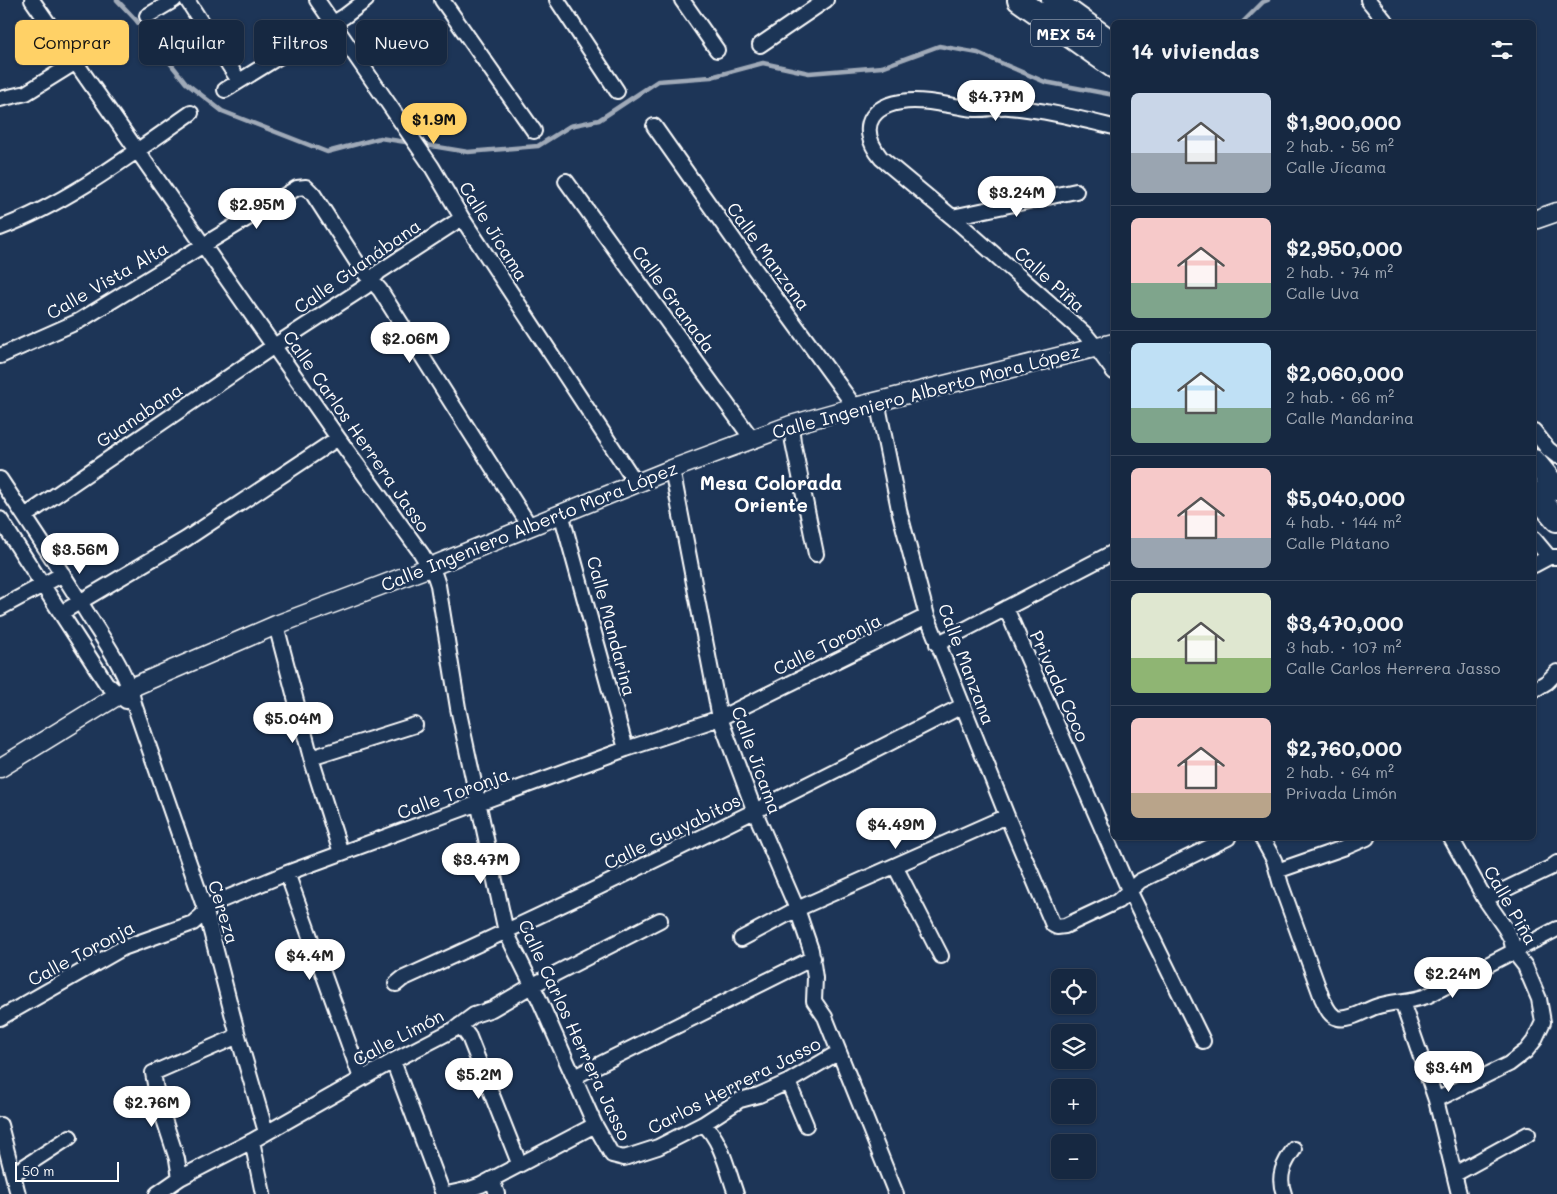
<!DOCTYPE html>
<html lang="es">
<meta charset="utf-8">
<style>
:root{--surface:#162841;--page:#1f3048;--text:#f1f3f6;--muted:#9ea6b1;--line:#35445a;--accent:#ffd166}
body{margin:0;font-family:Mali,sans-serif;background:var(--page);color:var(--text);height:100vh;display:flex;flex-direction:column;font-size:19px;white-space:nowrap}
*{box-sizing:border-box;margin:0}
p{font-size:16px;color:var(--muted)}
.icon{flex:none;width:28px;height:28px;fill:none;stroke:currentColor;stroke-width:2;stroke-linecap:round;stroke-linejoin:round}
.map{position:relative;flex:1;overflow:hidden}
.drawer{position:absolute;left:1111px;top:20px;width:425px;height:820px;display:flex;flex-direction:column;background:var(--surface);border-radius:8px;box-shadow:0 1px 4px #0004,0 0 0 1px var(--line)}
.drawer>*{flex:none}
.banner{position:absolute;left:15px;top:20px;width:475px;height:45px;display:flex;gap:10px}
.fabs{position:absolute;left:1051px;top:969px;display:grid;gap:10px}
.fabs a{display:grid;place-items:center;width:45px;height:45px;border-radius:8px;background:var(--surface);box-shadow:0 1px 4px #0004,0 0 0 1px var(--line);font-size:25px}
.scale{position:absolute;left:15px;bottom:12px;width:104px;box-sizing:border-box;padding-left:5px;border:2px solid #fff;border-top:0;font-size:14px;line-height:18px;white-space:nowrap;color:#fff;-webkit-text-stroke:4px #1d3557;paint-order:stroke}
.price{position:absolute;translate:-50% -42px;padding:0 11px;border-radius:18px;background:#fff;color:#222;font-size:16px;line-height:32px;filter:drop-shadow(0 1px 2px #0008)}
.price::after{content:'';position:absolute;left:50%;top:30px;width:15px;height:11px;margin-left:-8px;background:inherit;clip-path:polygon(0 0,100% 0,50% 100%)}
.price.on{background:var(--accent);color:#111}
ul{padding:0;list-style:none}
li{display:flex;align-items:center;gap:15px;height:125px;padding:0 20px}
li+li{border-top:1px solid var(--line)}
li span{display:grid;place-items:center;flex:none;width:140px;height:100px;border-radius:8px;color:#555}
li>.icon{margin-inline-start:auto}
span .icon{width:60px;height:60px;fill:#fffc;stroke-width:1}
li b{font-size:21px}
h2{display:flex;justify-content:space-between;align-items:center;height:60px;padding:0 20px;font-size:21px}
.pill{padding:0 18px;border-radius:8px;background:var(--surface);box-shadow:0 1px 4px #0004,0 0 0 1px var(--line);font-size:18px;line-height:45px}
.pill.on{background:var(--accent);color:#111}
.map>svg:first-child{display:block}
</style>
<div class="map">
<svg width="1557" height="1194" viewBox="0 0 1557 1194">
<rect width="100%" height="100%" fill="#1d3557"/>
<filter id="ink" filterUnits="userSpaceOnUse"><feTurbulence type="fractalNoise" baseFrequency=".02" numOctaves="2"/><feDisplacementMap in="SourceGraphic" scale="10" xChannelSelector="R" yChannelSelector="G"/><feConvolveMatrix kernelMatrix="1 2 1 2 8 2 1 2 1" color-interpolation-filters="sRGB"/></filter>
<g filter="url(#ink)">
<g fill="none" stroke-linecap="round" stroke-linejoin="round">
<!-- stream -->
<path stroke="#a0aab8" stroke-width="4.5" d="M 117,0 L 136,20 L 186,83 L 222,111 L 327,152 L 380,138 L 412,143
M 1243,22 L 1263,2 L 1268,0
M 420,144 L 468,152 L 538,146 L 570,126 L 599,120 L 658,81 L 711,77 L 763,63 L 809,73 L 882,67 L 939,46 L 978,53 L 1045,82 L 1114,95"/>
<!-- minor casing -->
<g stroke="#fff" stroke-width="18">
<path id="minor" d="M 32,0 L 338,438 L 421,553 L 435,576 L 438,585 L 458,708 L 506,932 L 539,999 L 595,1125 L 612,1155 L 624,1158 L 658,1147 L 703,1124 L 740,1100 L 759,1095 L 788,1082 L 839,1052
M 187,0 L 239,81
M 317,0 L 432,167 L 462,218 L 636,483
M 442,0 L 534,131
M 557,0 L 617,91
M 682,0 L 717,50
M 1368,0 L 1386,22
M 147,16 L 174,0
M 760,45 L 826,0
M 225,90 L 345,16 L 366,0
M 0,99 L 26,93 L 116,37
M 654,126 L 751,264 L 855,407
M 1114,127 C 1080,119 1044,110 1009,107 C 997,106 986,110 975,109 C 955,107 934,101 914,101 C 875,101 854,124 881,158 L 952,217 L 1085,334 L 1095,346 L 1114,372
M 566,181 L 752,439
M 952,217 L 1076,191
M 0,228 C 68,203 132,154 191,113
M 0,356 L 79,321 L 297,188 L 306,187 L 313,194 L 362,270 L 380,290 L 529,525
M 877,401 L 900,514 L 927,616 L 1007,816 L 1053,925 L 1057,927 L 1065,926 L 1118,901 L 1140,881 L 1228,838
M 791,425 L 793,442 L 816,554
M 1534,431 L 1548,449 L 1557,456
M 672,469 L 720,718 L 755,812 L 797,909 L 811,950 L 815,978 L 814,1001 L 825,1017 L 839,1052 L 896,1194
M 0,479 C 29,523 59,567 87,613 C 106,644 127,671 135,707 L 206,912 L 238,1036 L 266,1132
M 561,513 L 626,749
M 25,516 L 274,346 L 365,287 L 379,272 L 462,218
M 0,519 L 106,683 L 126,701
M 1534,539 L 1549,557
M 1534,565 L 1549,557 L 1557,557
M 0,608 L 63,574
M 1006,608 L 1129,890 L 1203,1041
M 61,613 L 186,539 L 338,438
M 276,625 L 311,758 L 341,853
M 937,644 L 1114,552
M 1534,690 L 1547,682 L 1557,672
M 311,758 L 415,725
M 1262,838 L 1274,860 L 1281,885 L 1322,998 C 1326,1006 1329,1016 1338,1018 C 1349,1021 1364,1011 1375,1007 C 1392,1001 1410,1002 1427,996 L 1557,929
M 895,866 L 941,956
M 1277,871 L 1346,847 L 1367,838
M 287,873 L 361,1078
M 1485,899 L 1550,868 L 1557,863
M 741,939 L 797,909 L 1007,816
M 396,984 L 402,979 C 591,894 777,801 962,706
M 1402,1002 L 1436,1100 L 1459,1194
M 0,1018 L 123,948 L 193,923 L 217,902 L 287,873 L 626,749 L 720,718 L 927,616
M 460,1025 L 469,1037 L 519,1163
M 393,1061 L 443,1194
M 574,1077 L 813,958
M 788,1082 L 806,1125
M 1436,1100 L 1509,1064 L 1526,1051 L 1534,1041 L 1543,1022 L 1539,999 L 1525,966 L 1514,952 L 1511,939 L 1505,928 L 1485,899 L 1451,838
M 703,1124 C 721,1138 728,1172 736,1194
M 0,1125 L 18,1194
M 252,1141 L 263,1194
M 13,1174 L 70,1137
M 1455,1174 L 1528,1134
M 180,1178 L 177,1159 L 158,1101 L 153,1073 L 238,1036
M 492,1179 L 497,1194
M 157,1194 L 180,1178 L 252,1141 L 393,1061 L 455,1029 L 474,1015 L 492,1009 L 533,985 L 660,920
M 447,1194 L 470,1189 L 481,1185 L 595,1125
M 1284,1194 C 1277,1176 1284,1163 1294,1149"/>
</g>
<!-- tertiary casing -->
<g stroke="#fff" stroke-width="21">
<path id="tertiary" d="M 1534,220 L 1557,212
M 0,768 L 130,688 L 276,625 L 430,567 L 672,469 L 791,425 L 855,407 L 1114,343"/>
</g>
<!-- primary casing -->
<g stroke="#fff" stroke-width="26">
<path id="primary" d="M 1019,0 L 1114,67
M 1053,0 L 1114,44
M 1534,461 L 1557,489
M 1534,493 L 1557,520"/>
</g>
<!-- minor -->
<use href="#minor" stroke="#1d3557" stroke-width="14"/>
<!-- tertiary -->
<use href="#tertiary" stroke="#1d3557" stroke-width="18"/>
<!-- primary -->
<use href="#primary" stroke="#1d3557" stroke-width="22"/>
</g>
</g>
<g text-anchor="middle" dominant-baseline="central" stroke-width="5" stroke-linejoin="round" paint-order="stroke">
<!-- shield labels -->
<rect fill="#1d3557" stroke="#bbc2cd" stroke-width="1" x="1031" y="19.5" width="70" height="27" rx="4"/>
<g font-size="16" font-weight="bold" fill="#fff">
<text x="1066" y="33">MEX 54</text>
</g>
<!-- street labels -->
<g font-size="18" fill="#fff" stroke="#1d3557">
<text transform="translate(494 231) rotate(58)">Calle Jícama</text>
<text transform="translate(769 256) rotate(54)">Calle Manzana</text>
<text transform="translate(357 266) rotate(-35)">Calle Guanábana</text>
<text transform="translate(1050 279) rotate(42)">Calle Piña</text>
<text transform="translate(107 280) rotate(-30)">Calle Vista Alta</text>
<text transform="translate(674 299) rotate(54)">Calle Granada</text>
<text transform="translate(926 391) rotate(-15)">Calle Ingeniero Alberto Mora López</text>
<text transform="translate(139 415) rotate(-34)">Guanabana</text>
<text transform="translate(357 431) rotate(55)">Calle Carlos Herrera Jasso</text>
<text transform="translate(529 526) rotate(-22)">Calle Ingeniero Alberto Mora López</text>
<text transform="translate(612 626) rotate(75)">Calle Mandarina</text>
<text transform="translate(827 644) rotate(-26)">Calle Toronja</text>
<text transform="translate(967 664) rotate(69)">Calle Manzana</text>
<text transform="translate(1060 686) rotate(66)">Privada Coco</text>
<text transform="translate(757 760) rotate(70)">Calle Jícama</text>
<text transform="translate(453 793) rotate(-20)">Calle Toronja</text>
<text transform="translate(672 831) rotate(-26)">Calle Guayabitos</text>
<text transform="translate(1511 905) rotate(60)">Calle Piña</text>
<text transform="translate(224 912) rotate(73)">Cereza</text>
<text transform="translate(81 953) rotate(-28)">Calle Toronja</text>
<text transform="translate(575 1030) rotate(65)">Calle Carlos Herrera Jasso</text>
<text transform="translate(398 1037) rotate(-28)">Calle Limón</text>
<text transform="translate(734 1085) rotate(-27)">Carlos Herrera Jasso</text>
</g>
<!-- neighbourhood labels -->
<g font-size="19" font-weight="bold" fill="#fff" stroke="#1d3557">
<text x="771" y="482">Mesa Colorada<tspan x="771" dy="22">Oriente</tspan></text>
</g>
</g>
</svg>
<div class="fabs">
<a><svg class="icon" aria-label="locate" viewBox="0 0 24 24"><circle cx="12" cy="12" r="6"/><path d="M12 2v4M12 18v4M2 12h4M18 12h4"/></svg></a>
<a><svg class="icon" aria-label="layers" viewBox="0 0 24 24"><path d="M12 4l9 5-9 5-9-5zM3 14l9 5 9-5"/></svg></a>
<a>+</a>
<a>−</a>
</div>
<div class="scale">50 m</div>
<b class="price" style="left:996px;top:122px">$4.77M</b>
<b class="price on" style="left:434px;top:145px">$1.9M</b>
<b class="price" style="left:1017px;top:218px">$3.24M</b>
<b class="price" style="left:257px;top:230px">$2.95M</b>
<b class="price" style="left:410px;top:364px">$2.06M</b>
<b class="price" style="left:80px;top:575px">$3.56M</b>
<b class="price" style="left:293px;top:744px">$5.04M</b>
<b class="price" style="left:896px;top:850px">$4.49M</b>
<b class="price" style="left:481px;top:885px">$3.47M</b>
<b class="price" style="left:310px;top:981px">$4.4M</b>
<b class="price" style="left:1453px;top:999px">$2.24M</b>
<b class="price" style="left:1449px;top:1093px">$3.4M</b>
<b class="price" style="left:479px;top:1100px">$5.2M</b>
<b class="price" style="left:152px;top:1128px">$2.76M</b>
<div class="banner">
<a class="pill on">Comprar</a>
<a class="pill">Alquilar</a>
<a class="pill">Filtros</a>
<a class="pill">Nuevo</a>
</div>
<section class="drawer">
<h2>14 viviendas<svg class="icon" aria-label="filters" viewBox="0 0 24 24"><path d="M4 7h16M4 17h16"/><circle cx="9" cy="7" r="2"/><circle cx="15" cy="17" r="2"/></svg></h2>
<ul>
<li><span style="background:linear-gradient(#c9d6e8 60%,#9aa5b1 0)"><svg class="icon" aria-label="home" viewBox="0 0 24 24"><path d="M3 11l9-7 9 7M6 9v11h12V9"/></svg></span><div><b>$1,900,000</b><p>2 hab. · 56 m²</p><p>Calle Jícama</p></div></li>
<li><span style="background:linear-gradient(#f6c9c9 65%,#7fa58c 0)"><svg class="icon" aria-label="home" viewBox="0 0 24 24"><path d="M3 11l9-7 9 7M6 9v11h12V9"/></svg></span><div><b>$2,950,000</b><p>2 hab. · 74 m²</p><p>Calle Uva</p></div></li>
<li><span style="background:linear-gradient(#bfe0f5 65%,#7fa58c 0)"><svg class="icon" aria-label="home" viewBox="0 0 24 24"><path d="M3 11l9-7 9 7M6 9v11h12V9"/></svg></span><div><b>$2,060,000</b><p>2 hab. · 66 m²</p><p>Calle Mandarina</p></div></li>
<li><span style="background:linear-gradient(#f6c9c9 70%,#9aa5b1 0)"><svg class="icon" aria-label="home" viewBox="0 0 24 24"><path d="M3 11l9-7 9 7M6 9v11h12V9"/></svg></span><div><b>$5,040,000</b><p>4 hab. · 144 m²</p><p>Calle Plátano</p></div></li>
<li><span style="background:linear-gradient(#dfe7d0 65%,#8fb573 0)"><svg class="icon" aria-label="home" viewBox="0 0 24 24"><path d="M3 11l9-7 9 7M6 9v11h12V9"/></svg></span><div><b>$3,470,000</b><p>3 hab. · 107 m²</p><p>Calle Carlos Herrera Jasso</p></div></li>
<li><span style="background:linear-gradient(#f6c9c9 75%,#b9a48a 0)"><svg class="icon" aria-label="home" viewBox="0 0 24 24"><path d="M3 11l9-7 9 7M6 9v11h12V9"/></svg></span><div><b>$2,760,000</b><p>2 hab. · 64 m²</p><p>Privada Limón</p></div></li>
</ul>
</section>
</div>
